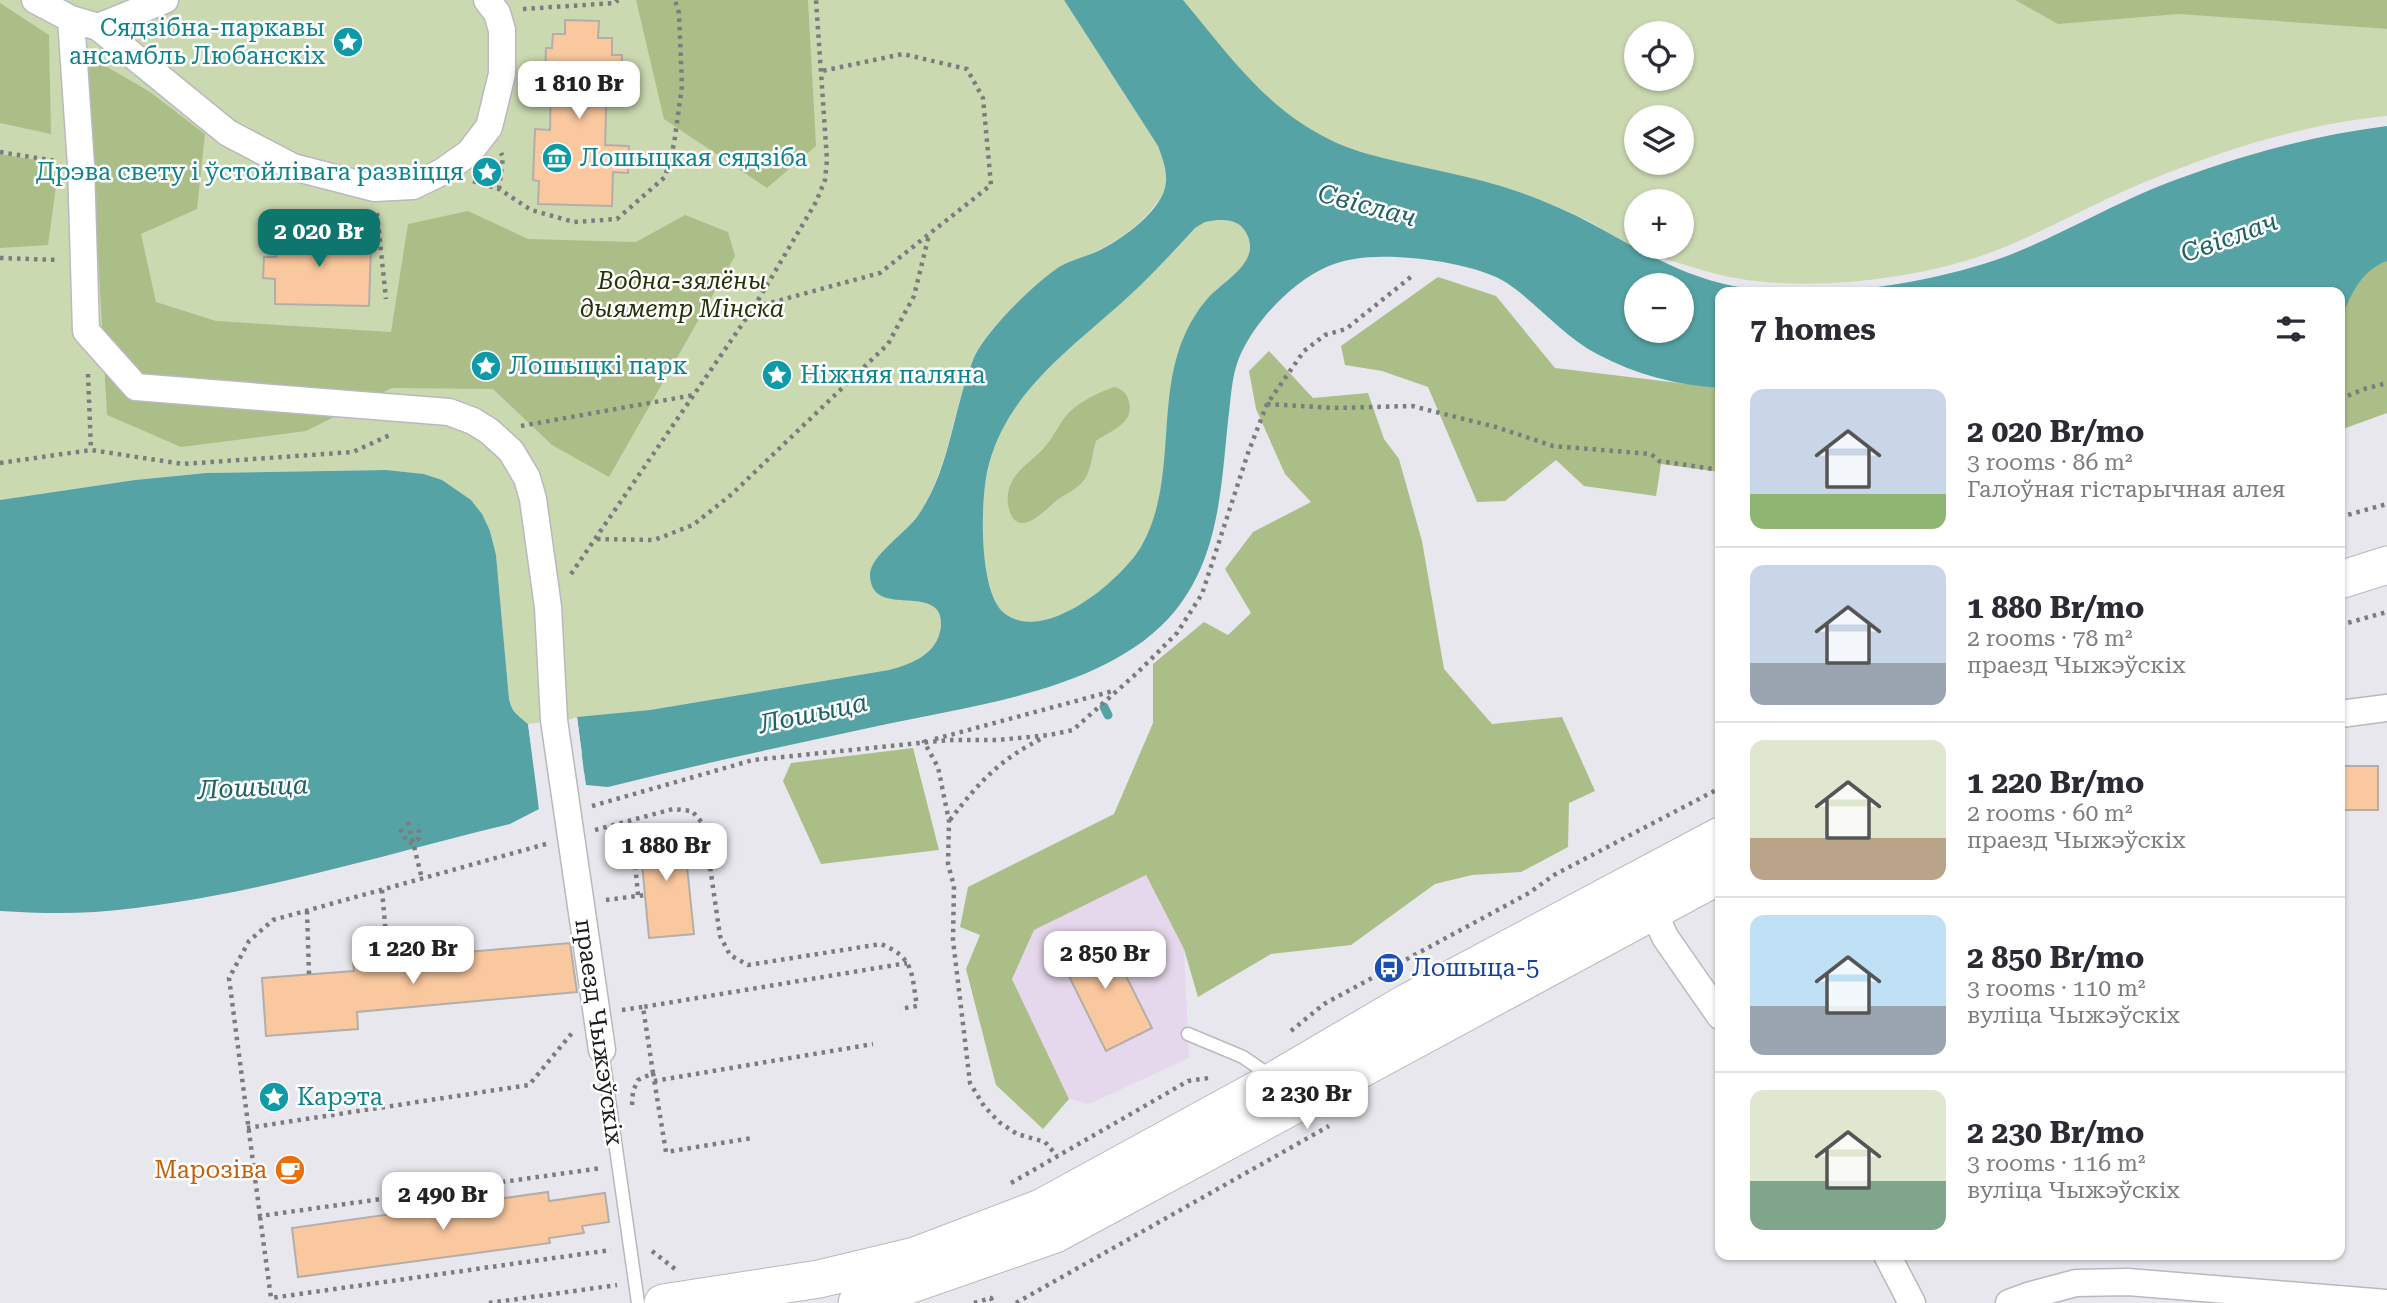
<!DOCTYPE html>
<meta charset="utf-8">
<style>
:root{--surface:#fff;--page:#f2f2f3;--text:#2b2b33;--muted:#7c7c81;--line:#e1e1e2;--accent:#0f766e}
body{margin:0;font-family:"Roboto Serif",serif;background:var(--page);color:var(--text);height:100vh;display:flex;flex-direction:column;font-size:26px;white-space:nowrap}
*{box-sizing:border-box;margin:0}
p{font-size:23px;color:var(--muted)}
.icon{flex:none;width:38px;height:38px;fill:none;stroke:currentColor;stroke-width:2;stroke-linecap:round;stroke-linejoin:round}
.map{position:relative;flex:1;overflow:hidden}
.side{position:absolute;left:1715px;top:287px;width:630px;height:973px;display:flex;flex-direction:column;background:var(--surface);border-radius:14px;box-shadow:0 2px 5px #0004}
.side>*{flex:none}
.controls{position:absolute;left:1624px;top:21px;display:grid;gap:14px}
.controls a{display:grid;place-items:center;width:70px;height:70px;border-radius:50%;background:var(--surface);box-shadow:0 2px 5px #0004;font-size:35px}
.price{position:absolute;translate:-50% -60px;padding:0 16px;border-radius:14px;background:#fff;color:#222;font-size:23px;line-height:46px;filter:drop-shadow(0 2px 4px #0008)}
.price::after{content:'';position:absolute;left:50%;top:42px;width:21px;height:16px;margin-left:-10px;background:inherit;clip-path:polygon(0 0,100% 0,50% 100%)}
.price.current{background:var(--accent);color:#fff}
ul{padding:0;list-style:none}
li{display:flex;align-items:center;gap:21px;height:175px;padding:0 35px}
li+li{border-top:2px solid var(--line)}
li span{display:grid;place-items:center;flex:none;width:196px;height:140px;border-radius:14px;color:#555}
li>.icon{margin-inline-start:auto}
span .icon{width:84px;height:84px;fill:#fffc;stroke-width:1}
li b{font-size:30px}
h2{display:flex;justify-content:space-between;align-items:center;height:84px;padding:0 35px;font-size:30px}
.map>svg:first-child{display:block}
</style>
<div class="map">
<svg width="2387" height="1303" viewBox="0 0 2387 1303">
<rect width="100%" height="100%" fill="#e8e7ed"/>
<!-- industrial -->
<path fill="#e6d8ec" d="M 1146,874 L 1184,949 L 1189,1058 L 1089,1104 L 1069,1099 L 1012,979 L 1034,930 Z"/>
<!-- green -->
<path fill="#cbd9b1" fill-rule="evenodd" d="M 0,0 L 1064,0 L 1158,146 C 1162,157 1168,169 1166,182 C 1166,190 1160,199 1155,205 C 1121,252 1068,255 1029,293 C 1010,311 985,332 974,357 C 954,406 950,461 923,508 C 912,528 877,554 872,569 C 870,575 871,579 873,585 C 886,590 900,597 914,600 C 922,602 928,601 935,607 C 941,612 941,620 941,627 C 937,654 912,664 889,670 L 650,710 L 528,724 C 518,715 512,713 509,699 L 496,555 L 490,531 L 442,480 L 424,474 L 386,470 L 206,473 L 135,480 L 0,500 Z
M 1183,0 L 2016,0 L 2387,29 L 2387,116 C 2301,124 2213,153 2133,187 C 2085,208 2038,235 1989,253 C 1919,279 1814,291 1741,279 C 1715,275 1690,266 1665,259 C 1654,255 1643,253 1633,248 C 1619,241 1607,232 1594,224 C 1569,211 1541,199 1515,191 C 1446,170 1369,164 1307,128 C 1255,98 1219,46 1183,0 ZM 1636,33 L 1682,33 L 1682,79 L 1636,79 ZM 1636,117 L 1682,117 L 1682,163 L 1636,163 ZM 1636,201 L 1682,201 L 1682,247 L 1636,247 Z
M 1217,220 C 1229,220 1239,221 1245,231 C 1264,261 1224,280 1208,298 C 1199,308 1191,321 1185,334 C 1155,400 1179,480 1142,545 C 1123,579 1043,647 1003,612 C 978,590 980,495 989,464 C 1009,389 1075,346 1129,296 C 1152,275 1174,251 1195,228 L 1205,222 Z"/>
<!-- forest -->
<path fill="#abbe87" d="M 636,0 L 808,0 L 816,146 L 767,188 L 664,119 Z
M 2015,0 L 2387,0 L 2387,29 L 2179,14 L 2058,24 Z
M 0,3 L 49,35 L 51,134 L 0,123 Z
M 87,55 L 150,92 L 205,134 L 197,209 L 141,234 L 156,302 L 216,321 L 391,332 L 408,224 L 468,211 L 528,239 L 636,242 L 685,215 L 728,232 L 735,256 L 609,477 L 552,445 L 493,389 L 392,388 L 306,431 L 181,447 L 107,415 Z
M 0,154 L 59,164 L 48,245 L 0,248 Z
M 2387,261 L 2387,413 L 2340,430 C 2340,378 2324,283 2387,261 Z
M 1438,277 L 1496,296 L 1555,368 L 1720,388 L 1720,472 L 1661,464 L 1656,496 L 1584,486 L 1556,460 L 1505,501 L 1477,502 L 1428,387 L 1382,371 L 1345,365 L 1341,346 Z
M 1269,351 L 1313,398 L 1368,393 L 1384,439 L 1399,459 L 1422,541 L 1444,669 L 1492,724 L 1562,717 L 1595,791 L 1569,803 L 1568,847 L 1521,872 L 1472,875 L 1435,884 L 1351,945 L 1271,954 L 1198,997 L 1184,949 L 1146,875 L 1034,930 L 1012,979 L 1069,1099 L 1043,1129 L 996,1085 L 966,969 L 980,935 L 960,927 L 968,887 L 1114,814 L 1153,723 L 1153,664 L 1204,622 L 1228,635 L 1251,613 L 1225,569 L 1253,532 L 1311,502 L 1285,474 L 1256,409 L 1249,371 Z
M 1114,387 C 1122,389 1127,393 1129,402 C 1135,424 1109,431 1096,441 C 1092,453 1092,466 1086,477 C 1080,488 1067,493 1057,500 C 1045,510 1018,541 1009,509 C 1006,499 1008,487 1014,478 C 1022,465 1038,457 1047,444 C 1054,436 1058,426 1065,417 C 1076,403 1097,393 1114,387 Z
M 913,748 L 939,850 L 821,864 L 783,781 L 791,763 Z"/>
<!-- water -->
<path fill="#55a3a4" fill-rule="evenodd" d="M 1064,0 L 1183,0 C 1238,66 1280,129 1368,154 C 1418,168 1472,175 1522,193 C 1546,202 1571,212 1594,225 C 1640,250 1680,275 1733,286 C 1817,302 1927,285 2007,256 C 2058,236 2106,208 2157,187 C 2231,158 2308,136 2387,126 L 2387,261 C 2360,271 2350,296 2340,322 L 2340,292 L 1720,292 L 1720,388 C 1677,385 1636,375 1597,354 C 1563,336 1539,305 1507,283 C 1475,262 1392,252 1354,259 C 1329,263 1310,274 1291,290 C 1270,308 1250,332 1239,358 C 1231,378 1231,400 1228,421 C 1221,488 1219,557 1175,611 C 1108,692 970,705 873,727 C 785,746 696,765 608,787 L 586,785 L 584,772 L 536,778 L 539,809 L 510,824 C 373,857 237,901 95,912 C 64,914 32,913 0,911 L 0,500 L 135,480 L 206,473 L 386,470 L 424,474 L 442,480 L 471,500 L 482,514 L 490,531 L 496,555 L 509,699 C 512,713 518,715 528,724 L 533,758 L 582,754 L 577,717 L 650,710 L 889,670 C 912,664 938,654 941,626 C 941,618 940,611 934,607 C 916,593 871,612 870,575 C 870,555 908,532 919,514 C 950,469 953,410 973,360 C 984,332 1034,284 1059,267 C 1071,260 1085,257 1098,251 C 1121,240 1164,210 1166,182 C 1167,169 1162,157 1158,146 ZM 1217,220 C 1229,220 1239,221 1245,231 C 1264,261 1224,280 1208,298 C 1199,308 1191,321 1185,334 C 1155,400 1178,480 1142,545 C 1123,579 1043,647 1003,612 C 978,590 980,495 989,464 C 1009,389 1075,346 1129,296 C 1152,275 1174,251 1195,228 L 1205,222 ZM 1636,285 L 1682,285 L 1682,331 L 1636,331 Z"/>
<!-- pier -->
<path fill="#e8e7ed" d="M 577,717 L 586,788 L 583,786 L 581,776 L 539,781 L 543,809 L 539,809 L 528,724 L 531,724 L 535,754 L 578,751 L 573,718 Z"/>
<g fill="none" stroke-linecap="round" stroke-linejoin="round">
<!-- stream -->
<path stroke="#55a3a4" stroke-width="9" d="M 1104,707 L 1108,715"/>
</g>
<!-- building -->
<path fill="#f9c89f" stroke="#b4aeaa" stroke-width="2" d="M 565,20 L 599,21 L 598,38 L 612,38 L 612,55 L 622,55 L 621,80 L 607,79 L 605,145 L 629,146 L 628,173 L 613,172 L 612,206 L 538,204 L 539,181 L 533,180 L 535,129 L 550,130 L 551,84 L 545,84 L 546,48 L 552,48 L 553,34 L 565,34 Z
M 277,230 L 351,231 L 351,246 L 371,246 L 369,306 L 275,304 L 275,279 L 263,278 L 264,257 L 276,257 Z
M 2340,766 L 2378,766 L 2378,810 L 2340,810 Z
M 683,827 L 694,934 L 649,938 L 639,832 Z
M 1104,932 L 1152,1028 L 1106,1051 L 1058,954 Z
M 570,943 L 577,992 L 357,1012 L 358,1029 L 266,1036 L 262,978 L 354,971 L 353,962 Z
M 548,1192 L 549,1201 L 605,1193 L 609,1222 L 582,1226 L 584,1233 L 549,1238 L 550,1243 L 298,1277 L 292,1228 Z"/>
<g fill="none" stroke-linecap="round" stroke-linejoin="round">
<!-- lane casing -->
<g stroke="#bab8bf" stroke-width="15">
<path id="lane" d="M 1188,1034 L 1243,1057 L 1272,1077
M 602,1050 L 638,1303"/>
</g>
<!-- street casing -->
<g stroke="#bab8bf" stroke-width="29">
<path id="street" d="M 35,0 L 71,19 L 98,27 L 228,133 L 293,167 L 374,188 L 413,186 L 442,172 L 469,153 L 489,127 L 502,74 L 502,30 L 497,13 L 487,0
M 71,19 L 81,165 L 86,331 L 136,387 L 449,412 L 473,421 L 489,431 L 511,451 L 527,478 L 533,499 L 548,607 L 554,720 L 602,1050
M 98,27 L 165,0
M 2340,714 L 2387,708
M 1647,896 L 1665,937 L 1720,1016
M 1887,1255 L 1912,1303
M 2009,1303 L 2031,1295 L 2076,1283 L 2128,1282 L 2386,1303"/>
</g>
<!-- secondary casing -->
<g stroke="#bab8bf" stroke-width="39">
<path id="secondary" d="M 2340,580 L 2387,565
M 663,1303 L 819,1279 L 915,1256 L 1041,1208 L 1275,1080 L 1408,1002 L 1720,836
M 857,1303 L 1055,1234 L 1720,875"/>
</g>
<!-- path -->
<path stroke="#7c7c7f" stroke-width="4.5" stroke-dasharray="3.5 5" stroke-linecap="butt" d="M 523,9 L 615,3 L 618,0
M 0,152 L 56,161
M 473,181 L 499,189 L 531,210 L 574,222 L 617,219 L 665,177 L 674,144 L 682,86 L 679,13 L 675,0
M 499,189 L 503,157 L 501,153
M 377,213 L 386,299
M 0,258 L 59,260
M 755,307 L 880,273 L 991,185 L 983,98 L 967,69 L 903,54 L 822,71
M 88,374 L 91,450
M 2340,399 L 2364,389 L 2387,383
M 1267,404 L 1333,408 L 1412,406 L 1496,427 L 1553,446 L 1651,454 L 1659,461 L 1720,470
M 521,426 L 694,395
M 0,463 L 91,450 L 183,464 L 353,452 L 392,434
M 2340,517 L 2387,504
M 597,539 L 654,540 L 693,525 L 732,494 L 888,344 L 914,296 L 929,235
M 571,574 L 754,307 L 816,202 L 825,180 L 827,160 L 816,0
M 2340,625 L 2387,612
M 935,739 L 1113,691
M 927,741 L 924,742 L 938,767 L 949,821 L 948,864 L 954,886 L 953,940 L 970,1083 L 984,1106 L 999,1122 L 1017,1134 L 1045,1142 L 1057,1156
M 592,806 L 753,760 L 949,740 L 998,740 L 1049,735 L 1073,730 L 1137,673 L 1177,633 L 1202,594 L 1248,453 L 1267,404 L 1304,351 L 1325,335 L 1346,329 L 1412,276
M 950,820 C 979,782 1001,758 1045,737
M 408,822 L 422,879
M 400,829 L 407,842 L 413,843 L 419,838 L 419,824
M 595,830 L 673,809 L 692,811 L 704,825 L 720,936 L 730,955 L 748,965 L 881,944 C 915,958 911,973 917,1006 L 900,1009
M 546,844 L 273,920 L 249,941 L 229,978 L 260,1216 L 602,1168
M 382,890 L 388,959
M 638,895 L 635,863 L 642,862
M 606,900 L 645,895
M 307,911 L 309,974
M 622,1010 L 643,1007
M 1291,1031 L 1324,1004 L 1529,893 L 1554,875 L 1720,788
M 653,1073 L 643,1007 L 907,963
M 654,1081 L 873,1044
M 632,1105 L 633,1091 L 638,1080 L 653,1073 L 666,1152 L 752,1138
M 247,1128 L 529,1085 L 572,1033
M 1011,1183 L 1188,1081 L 1209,1078
M 260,1217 L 271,1298 L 611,1250
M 652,1251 L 675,1269
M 489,1303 L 617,1285
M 974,1303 L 991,1298 L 993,1303
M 1016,1303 L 1329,1126"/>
<!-- lane -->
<use href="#lane" stroke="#fff" stroke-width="12"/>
<!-- street -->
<use href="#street" stroke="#fff" stroke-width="26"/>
<!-- secondary -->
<use href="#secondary" stroke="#fff" stroke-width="37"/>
</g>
<!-- icons -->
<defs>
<g id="sight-disc" transform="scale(1.575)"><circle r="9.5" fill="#0f9aa8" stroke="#fff"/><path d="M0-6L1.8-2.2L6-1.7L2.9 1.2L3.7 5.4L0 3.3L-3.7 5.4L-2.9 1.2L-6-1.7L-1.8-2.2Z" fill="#fff"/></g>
<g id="museum-disc" transform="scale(1.575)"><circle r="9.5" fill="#0f9aa8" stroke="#fff"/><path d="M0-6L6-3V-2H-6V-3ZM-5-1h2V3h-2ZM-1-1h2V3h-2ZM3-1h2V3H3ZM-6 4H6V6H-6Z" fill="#fff"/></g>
<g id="bus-disc" transform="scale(1.575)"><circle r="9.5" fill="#1a4fb4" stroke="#fff"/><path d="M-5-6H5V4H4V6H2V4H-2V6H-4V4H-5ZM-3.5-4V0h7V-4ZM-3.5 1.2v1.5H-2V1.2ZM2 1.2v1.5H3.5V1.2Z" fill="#fff"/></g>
<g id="cafe-disc" transform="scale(1.575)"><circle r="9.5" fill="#e8710a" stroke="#fff"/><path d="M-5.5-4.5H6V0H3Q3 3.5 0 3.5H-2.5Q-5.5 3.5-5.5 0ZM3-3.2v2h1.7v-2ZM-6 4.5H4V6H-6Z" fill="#fff"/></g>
</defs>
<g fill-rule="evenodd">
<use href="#sight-disc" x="348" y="42"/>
<use href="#museum-disc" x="557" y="158"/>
<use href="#sight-disc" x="487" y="172"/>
<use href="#sight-disc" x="486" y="366"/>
<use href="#sight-disc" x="777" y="375"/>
<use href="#bus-disc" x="1389" y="968"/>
<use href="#sight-disc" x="274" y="1097"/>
<use href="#cafe-disc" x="290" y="1170"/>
</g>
<g text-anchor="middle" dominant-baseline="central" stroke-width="5" stroke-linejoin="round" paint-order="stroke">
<!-- culture labels -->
<g font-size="24" fill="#0d838f" stroke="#fff" text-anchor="start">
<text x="325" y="28" text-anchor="end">Сядзібна-паркавы<tspan x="325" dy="28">ансамбль Любанскіх</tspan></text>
<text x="580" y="158">Лошыцкая сядзіба</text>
<text x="464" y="172" text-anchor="end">Дрэва свету і ўстойлівага развіцця</text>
<text x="509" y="366">Лошыцкі парк</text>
<text x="800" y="375">Ніжняя паляна</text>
<text x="297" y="1097">Карэта</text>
</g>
<!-- park labels -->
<g font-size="24" font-style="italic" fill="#263107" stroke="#fff">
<text x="682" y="281">Водна-зялёны<tspan x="682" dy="28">дыяметр Мінска</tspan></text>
</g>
<!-- transit labels -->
<g font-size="24" fill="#164399" stroke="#fff" text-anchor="start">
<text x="1412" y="968">Лошыца-5</text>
</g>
<!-- street labels -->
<g font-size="24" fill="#1c1c1e" stroke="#fff">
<text transform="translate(599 1032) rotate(82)">праезд Чыжэўскіх</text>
</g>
<!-- food labels -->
<g font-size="24" fill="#c56008" stroke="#fff" text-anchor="end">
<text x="267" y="1170">Марозіва</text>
</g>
<!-- water labels -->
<g font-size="26" font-style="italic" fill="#206163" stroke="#fff">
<text transform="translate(1367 205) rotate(15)">Свіслач</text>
<text transform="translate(2229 237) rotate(-20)">Свіслач</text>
<text transform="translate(813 713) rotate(-12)">Лошыца</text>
<text transform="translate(253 787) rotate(-3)">Лошыца</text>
</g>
</g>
</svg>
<div class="controls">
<a><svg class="icon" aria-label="locate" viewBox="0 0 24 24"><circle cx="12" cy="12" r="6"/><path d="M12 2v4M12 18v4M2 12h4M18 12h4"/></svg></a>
<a><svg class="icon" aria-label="layers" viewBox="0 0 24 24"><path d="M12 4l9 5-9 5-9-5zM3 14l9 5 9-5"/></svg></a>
<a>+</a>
<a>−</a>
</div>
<b class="price" style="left:579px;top:121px">1 810 Br</b>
<b class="price current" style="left:319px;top:269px">2 020 Br</b>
<b class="price" style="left:666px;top:883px">1 880 Br</b>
<b class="price" style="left:413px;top:986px">1 220 Br</b>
<b class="price" style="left:1105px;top:991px">2 850 Br</b>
<b class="price" style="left:1307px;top:1131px">2 230 Br</b>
<b class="price" style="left:443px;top:1232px">2 490 Br</b>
<section class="side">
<h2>7 homes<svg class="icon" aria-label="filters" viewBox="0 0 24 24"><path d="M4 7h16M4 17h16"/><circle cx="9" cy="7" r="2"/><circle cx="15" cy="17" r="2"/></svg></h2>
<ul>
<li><span style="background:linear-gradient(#c9d6e8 75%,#8fb573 0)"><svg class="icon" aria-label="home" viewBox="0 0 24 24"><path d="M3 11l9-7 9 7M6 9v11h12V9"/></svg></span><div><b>2 020 Br/mo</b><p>3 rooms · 86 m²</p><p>Галоўная гістарычная алея</p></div></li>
<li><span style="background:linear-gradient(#c9d6e8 70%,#9aa5b1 0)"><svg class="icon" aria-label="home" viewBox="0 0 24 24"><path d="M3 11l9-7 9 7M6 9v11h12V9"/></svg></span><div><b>1 880 Br/mo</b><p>2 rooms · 78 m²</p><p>праезд Чыжэўскіх</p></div></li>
<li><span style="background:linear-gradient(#dfe7d0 70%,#b9a48a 0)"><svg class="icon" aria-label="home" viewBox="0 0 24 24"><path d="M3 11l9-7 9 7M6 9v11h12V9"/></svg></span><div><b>1 220 Br/mo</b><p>2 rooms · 60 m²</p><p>праезд Чыжэўскіх</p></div></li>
<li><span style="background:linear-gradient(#bfe0f5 65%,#9aa5b1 0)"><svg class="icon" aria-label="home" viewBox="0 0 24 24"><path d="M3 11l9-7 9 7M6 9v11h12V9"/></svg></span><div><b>2 850 Br/mo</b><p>3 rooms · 110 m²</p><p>вуліца Чыжэўскіх</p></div></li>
<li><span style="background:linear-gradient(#dfe7d0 65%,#7fa58c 0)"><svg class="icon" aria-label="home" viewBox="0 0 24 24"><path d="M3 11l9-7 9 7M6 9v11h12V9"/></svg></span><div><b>2 230 Br/mo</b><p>3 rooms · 116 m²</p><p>вуліца Чыжэўскіх</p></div></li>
</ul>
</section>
</div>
